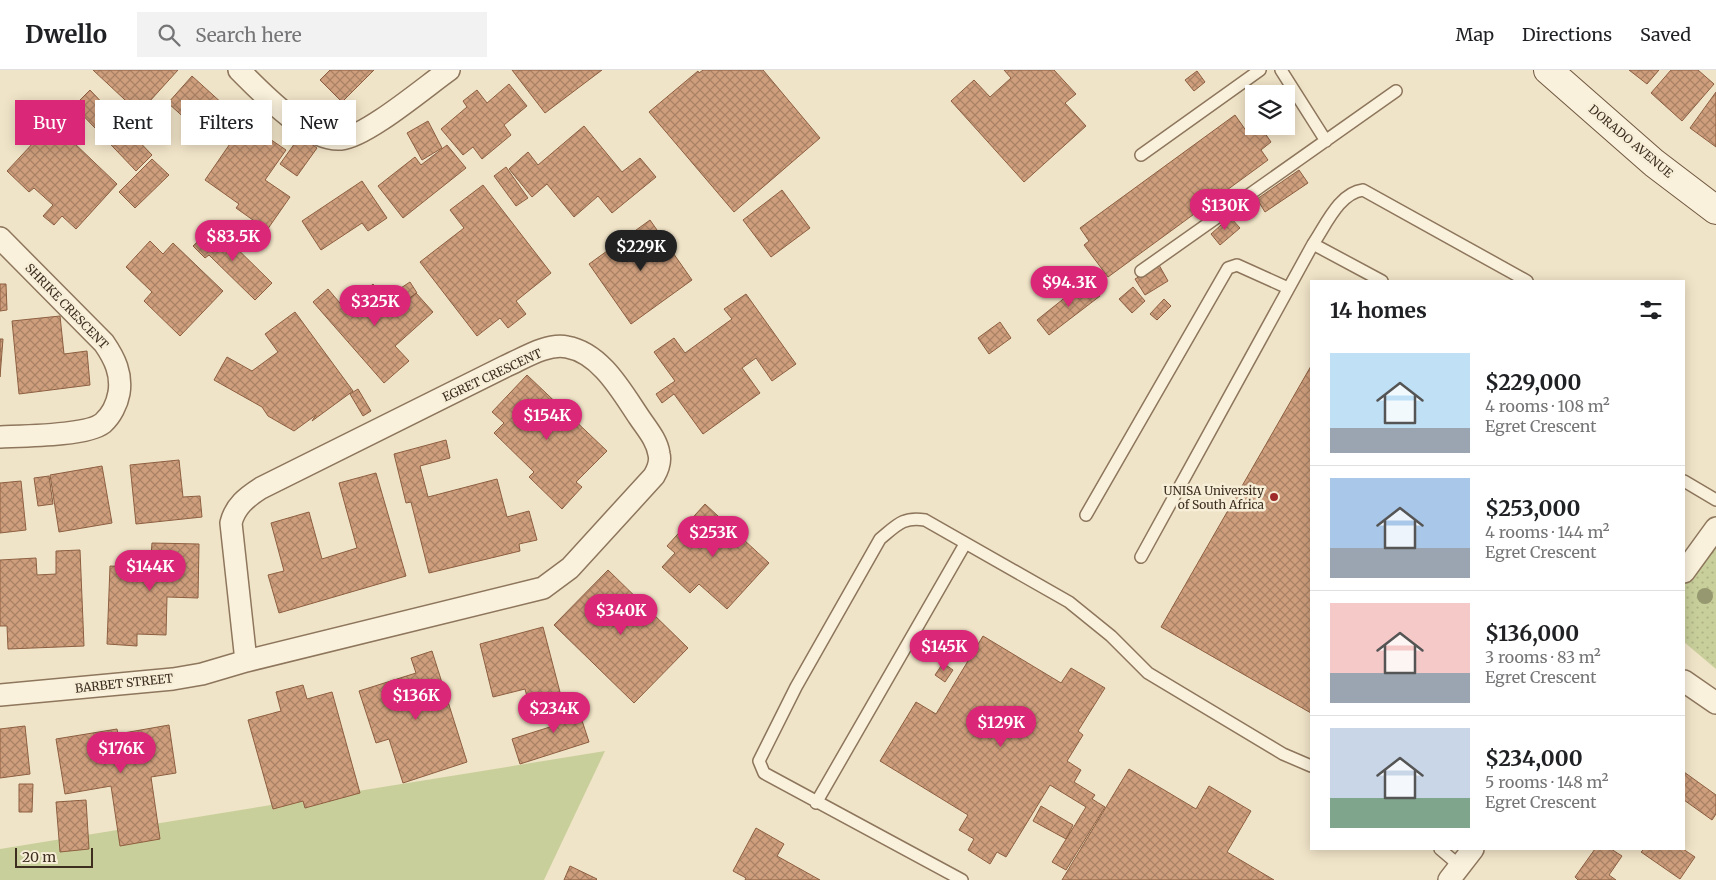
<!DOCTYPE html>
<meta charset="utf-8">
<style>
:root{--surface:#fff;--page:#f2f2f2;--text:#202124;--muted:#757577;--line:#e0e0e0;--accent:#db2777}
body{margin:0;font-family:Merriweather,serif;background:var(--page);color:var(--text);height:100vh;display:flex;flex-direction:column;font-size:19px;white-space:nowrap}
*{box-sizing:border-box;margin:0}
p{font-size:16px;color:var(--muted)}
.icon{flex:none;width:28px;height:28px;fill:none;stroke:currentColor;stroke-width:2;stroke-linecap:round;stroke-linejoin:round}
.map{position:relative;flex:1;overflow:hidden}
.sheet{position:absolute;left:1310px;top:210px;width:375px;height:570px;display:flex;flex-direction:column;background:var(--surface);border-radius:0px;box-shadow:0 2px 12px #0003}
.sheet>*{flex:none}
.hud{position:absolute;left:15px;top:30px;width:475px;height:45px;display:flex;gap:10px}
.tools{position:absolute;left:1245px;top:15px;display:grid;gap:10px}
.tools a{display:grid;place-items:center;width:50px;height:50px;border-radius:0px;background:var(--surface);box-shadow:0 2px 12px #0003;font-size:25px}
.scale{position:absolute;left:15px;bottom:12px;width:78px;box-sizing:border-box;padding-left:5px;border:2px solid #3d2e20;border-top:0;font-size:14px;line-height:18px;white-space:nowrap;color:#3d2e20;-webkit-text-stroke:4px #f7eed8;paint-order:stroke}
.price{position:absolute;translate:-50% -42px;padding:0 11px;border-radius:18px;background:var(--accent);color:#fff;font-size:16px;line-height:32px;filter:drop-shadow(0 1px 2px #0008)}
.price::after{content:'';position:absolute;left:50%;top:30px;width:15px;height:11px;margin-left:-8px;background:inherit;clip-path:polygon(0 0,100% 0,50% 100%)}
.price.on{background:#222;color:#fff}
ul{padding:0;list-style:none}
li{display:flex;align-items:center;gap:15px;height:125px;padding:0 20px}
li+li{border-top:1px solid var(--line)}
li span{display:grid;place-items:center;flex:none;width:140px;height:100px;border-radius:0px;color:#555}
li>.icon{margin-inline-start:auto}
span .icon{width:60px;height:60px;fill:#fffc;stroke-width:1}
li b{font-size:21px}
h2{display:flex;justify-content:space-between;align-items:center;height:60px;padding:0 20px;font-size:21px}
.chip{padding:0 18px;border-radius:0px;background:var(--surface);box-shadow:0 2px 12px #0003;font-size:18px;line-height:45px}
.chip.on{background:var(--accent);color:#fff}
header{display:flex;align-items:center;gap:30px;box-sizing:border-box;height:70px;padding:0 25px;background:var(--surface);border-bottom:1px solid var(--line)}
header strong{font-size:24px}
nav{display:flex;gap:28px;margin-inline-start:auto;font-size:18px}
.search{width:350px;height:45px;background:var(--page);display:flex;align-items:center;gap:12px;box-sizing:border-box;padding:0 18px;border-radius:0px;color:var(--muted);font-size:19px}
.map>svg:first-child{display:block}
</style>
<header>
<strong>Dwello</strong>
<div class="search"><svg class="icon" aria-label="search" viewBox="0 0 24 24"><circle cx="10" cy="10" r="6"/><path d="M15 15l6 6"/></svg>Search here</div>
<nav><a>Map</a><a>Directions</a><a>Saved</a></nav>
</header>
<div class="map">
<svg width="1716" height="810" viewBox="0 0 1716 810">
<defs>
<pattern id="park-dots" width="8" height="8" patternUnits="userSpaceOnUse" patternTransform="scale(1.25)"><rect width="8" height="8" fill="#c9cf9b"/><path d="M2 2h.1M6 6h.1" fill="none" stroke="#aeb285" stroke-width="1.8" stroke-linecap="round"/></pattern>
<pattern id="building-cross-hatch" width="8" height="8" patternUnits="userSpaceOnUse" patternTransform="scale(1.25)"><rect width="8" height="8" fill="#cf9f7d"/><path d="M0 0l8 8M0 8l8-8" fill="none" stroke="#a98266"/></pattern>
</defs>
<rect width="100%" height="100%" fill="#f0e4c8"/>
<!-- grass -->
<path fill="#c9cf9b" d="M 605,681 L 544,810 L 0,810 L 0,779 Z"/>
<!-- park -->
<path fill="url(#park-dots)" d="M 1716,470 L 1716,599 L 1684,572 L 1684,514 Z"/>
<!-- building -->
<path fill="url(#building-cross-hatch)" stroke="#8d5f41" d="M 93,0 L 178,0 L 139,43 Z
M 330,0 L 374,0 L 342,32 L 320,10 Z
M 512,0 L 602,0 L 545,43 Z
M 703,0 L 763,0 L 820,68 L 734,142 L 649,42 L 698,1 L 699,3 Z
M 1004,0 L 1054,0 L 1076,24 L 1065,33 L 1086,56 L 1024,112 L 951,31 L 974,10 L 990,27 L 1011,8 Z
M 1629,0 L 1659,0 L 1647,14 Z
M 1671,0 L 1698,0 L 1714,14 L 1682,51 L 1651,23 Z
M 1197,1 L 1205,12 L 1194,21 L 1185,10 Z
M 192,6 L 235,45 L 210,71 L 168,33 Z
M 509,14 L 527,36 L 504,55 L 511,65 L 482,89 L 473,77 L 463,85 L 441,59 L 467,37 L 463,31 L 477,20 L 487,33 Z
M 90,20 L 152,85 L 136,101 L 74,36 Z
M 1716,22 L 1716,77 L 1690,58 Z
M 62,42 L 82,61 L 72,71 L 117,114 L 76,159 L 62,146 L 54,155 L 43,146 L 53,135 L 34,118 L 29,122 L 7,101 Z
M 1235,45 L 1247,62 L 1255,56 L 1260,56 L 1271,72 L 1261,80 L 1268,90 L 1108,207 L 1084,175 L 1089,171 L 1080,158 Z
M 428,51 L 442,78 L 422,90 L 407,63 Z
M 245,52 L 286,80 L 265,110 L 290,127 L 267,160 L 236,138 L 239,134 L 205,110 Z
M 584,56 L 622,102 L 640,88 L 656,107 L 612,143 L 598,126 L 574,147 L 547,114 L 532,127 L 509,99 L 528,82 L 538,95 Z
M 300,66 L 317,78 L 297,106 L 280,94 Z
M 447,75 L 466,98 L 403,148 L 378,116 L 415,87 L 421,95 Z
M 152,89 L 169,105 L 135,138 L 119,122 Z
M 506,97 L 528,128 L 516,136 L 494,106 Z
M 1299,100 L 1308,113 L 1265,142 L 1257,129 Z
M 362,111 L 387,148 L 368,161 L 362,153 L 321,180 L 302,151 Z
M 483,115 L 551,203 L 516,231 L 526,244 L 508,258 L 500,248 L 477,266 L 420,192 L 464,158 L 450,140 Z
M 782,120 L 810,158 L 771,187 L 743,150 Z
M 1230,147 L 1240,158 L 1220,175 L 1211,164 Z
M 650,150 L 692,210 L 631,254 L 589,194 Z
M 214,156 L 272,213 L 255,230 L 209,185 L 205,188 L 193,176 Z
M 150,171 L 163,184 L 173,173 L 223,221 L 180,266 L 144,231 L 152,222 L 126,197 Z
M 1159,195 L 1168,211 L 1145,225 L 1135,209 Z
M 1087,210 L 1100,226 L 1049,265 L 1037,250 Z
M 410,212 L 417,223 L 394,238 L 387,227 Z
M 0,214 L 6,214 L 7,240 L 0,241 Z
M 373,214 L 396,241 L 416,223 L 433,242 L 395,276 L 409,291 L 384,313 L 313,232 L 328,219 L 345,239 Z
M 1133,217 L 1145,231 L 1132,243 L 1119,229 Z
M 746,224 L 796,294 L 772,311 L 756,288 L 742,298 L 760,323 L 703,364 L 674,324 L 662,333 L 656,324 L 675,311 L 654,282 L 674,268 L 685,283 L 732,249 L 724,239 Z
M 1164,229 L 1171,236 L 1157,250 L 1150,244 Z
M 295,242 L 353,321 L 312,351 L 316,345 L 294,361 L 268,346 L 262,337 L 214,310 L 227,287 L 252,301 L 278,282 L 265,264 Z
M 60,246 L 64,284 L 87,281 L 90,315 L 19,324 L 12,251 Z
M 1000,252 L 1011,268 L 989,284 L 978,268 Z
M 0,269 L 3,269 L 0,307 Z
M 1311,296 L 1311,643 L 1161,557 Z
M 527,305 L 607,381 L 576,412 L 582,417 L 562,439 L 529,407 L 534,402 L 494,363 L 504,353 L 492,342 Z
M 358,319 L 371,341 L 363,346 L 350,324 Z
M 446,370 L 450,388 L 420,396 L 428,427 L 497,409 L 507,447 L 529,441 L 537,470 L 519,474 L 520,481 L 429,503 L 411,432 L 406,433 L 394,384 Z
M 179,390 L 183,427 L 200,426 L 202,447 L 136,454 L 130,395 Z
M 102,396 L 112,453 L 59,462 L 50,405 Z
M 376,403 L 406,506 L 279,543 L 268,505 L 284,501 L 271,453 L 309,442 L 322,489 L 357,478 L 339,413 Z
M 49,406 L 53,434 L 38,436 L 34,408 Z
M 21,411 L 26,460 L 0,463 L 0,413 Z
M 705,434 L 769,493 L 727,539 L 699,514 L 690,523 L 662,497 L 675,483 L 667,476 Z
M 152,473 L 199,474 L 198,528 L 167,527 L 166,565 L 137,564 L 137,576 L 107,574 L 110,496 L 150,498 Z
M 80,480 L 84,576 L 8,579 L 7,556 L 0,556 L 0,490 L 36,488 L 37,505 L 56,504 L 56,481 Z
M 608,500 L 688,578 L 634,633 L 554,555 Z
M 543,557 L 561,626 L 529,634 L 525,619 L 493,627 L 480,574 Z
M 983,566 L 1061,613 L 1071,598 L 1105,618 L 1078,661 L 1083,665 L 1067,691 L 1081,700 L 1074,712 L 1095,725 L 1092,729 L 1105,737 L 1066,800 L 1052,792 L 1086,737 L 1050,715 L 1006,787 L 997,782 L 990,794 L 968,780 L 974,769 L 959,760 L 968,745 L 880,691 L 916,632 L 936,644 Z
M 432,581 L 467,692 L 403,713 L 389,669 L 376,673 L 359,621 L 416,603 L 411,588 Z
M 943,593 L 953,600 L 945,612 L 935,605 Z
M 303,615 L 307,629 L 332,622 L 360,723 L 305,738 L 303,731 L 273,739 L 248,650 L 281,641 L 276,622 Z
M 575,629 L 589,672 L 520,694 L 512,669 L 553,656 L 547,638 Z
M 169,655 L 176,703 L 151,707 L 160,769 L 120,776 L 111,716 L 65,724 L 56,669 L 117,659 L 118,664 Z
M 25,656 L 30,704 L 0,708 L 0,659 Z
M 1129,699 L 1196,739 L 1209,716 L 1251,741 L 1227,782 L 1274,810 L 1062,810 Z
M 1684,702 L 1716,725 L 1716,744 L 1712,750 L 1684,730 Z
M 19,714 L 33,714 L 32,742 L 19,742 Z
M 86,730 L 89,779 L 60,782 L 56,732 Z
M 1041,736 L 1073,755 L 1066,769 L 1033,751 Z
M 756,758 L 784,774 L 777,786 L 820,810 L 745,810 L 746,808 L 733,801 Z
M 1595,779 L 1611,779 L 1622,786 L 1609,805 L 1616,810 L 1578,810 L 1575,807 Z
M 1644,779 L 1683,779 L 1695,787 L 1680,809 L 1641,782 Z
M 570,796 L 597,809 L 596,810 L 564,810 Z"/>
<g fill="none" stroke-linecap="round" stroke-linejoin="round">
<!-- lane casing -->
<g stroke="#8d765c" stroke-width="14">
<path id="lane" d="M 1281,0 L 1326,71
M 1141,85 L 1260,0
M 1313,174 C 1326,155 1339,123 1363,120 L 1527,211
M 1141,201 L 1396,21
M 1684,411 L 1716,430
M 1086,445 L 1228,198 L 1237,195 L 1288,218
M 1141,487 L 1313,174 L 1382,211
M 816,733 L 965,474
M 1440,779 L 1460,796
M 962,810 L 764,703 L 759,691 L 796,617 L 880,469 C 896,456 903,446 925,450 L 1069,532 L 1111,566 L 1148,603 L 1283,684 L 1311,696"/>
</g>
<!-- street casing -->
<g stroke="#8d765c" stroke-width="24">
<path id="street" d="M 239,0 C 260,21 308,72 341,69 C 366,67 425,17 449,0
M 0,168 L 104,273 C 115,289 122,304 119,323 C 117,334 111,346 103,353 C 87,366 22,366 0,367
M 1684,502 L 1716,458
M 1684,611 L 1716,633
M 0,625 L 173,609 L 202,604 L 246,591 L 543,518 L 570,498 L 654,406 C 658,399 661,392 659,384 C 657,370 647,359 639,347 C 622,322 601,283 567,277 C 547,273 524,288 506,296 L 261,418 C 247,427 235,436 231,453 L 246,591
M 1449,810 L 1473,779"/>
</g>
<!-- secondary casing -->
<g stroke="#6f573f" stroke-width="30">
<path id="secondary" d="M 1548,0 L 1654,93 L 1716,140"/>
</g>
<!-- lane -->
<use href="#lane" stroke="#faf1dc" stroke-width="11"/>
<!-- street -->
<use href="#street" stroke="#faf1dc" stroke-width="21"/>
<!-- secondary -->
<use href="#secondary" stroke="#faf1dc" stroke-width="28"/>
</g>
<!-- trees -->
<circle fill="#96986f" cx="1705" cy="526" r="8"/>
<!-- markers -->
<circle fill="#9e2a2b" stroke="#f7eed8" stroke-width="2" cx="1274" cy="427" r="5"/>
<g text-anchor="middle" dominant-baseline="central" stroke-width="5" stroke-linejoin="round" paint-order="stroke">
<!-- street labels -->
<g font-size="12" fill="#3d2e20" stroke="#f7eed8">
<text transform="translate(1631 71) rotate(40)">DORADO AVENUE</text>
<text transform="translate(67 236) rotate(46)">SHRIKE CRESCENT</text>
<text transform="translate(492 305) rotate(-25)">EGRET CRESCENT</text>
<text transform="translate(124 613) rotate(-6)">BARBET STREET</text>
</g>
<!-- poi labels -->
<g font-size="12" fill="#3d2e20" stroke="#f7eed8" text-anchor="end">
<text x="1264" y="420">UNISA University<tspan x="1264" dy="14">of South Africa</tspan></text>
</g>
</g>
</svg>
<div class="tools">
<a><svg class="icon" aria-label="layers" viewBox="0 0 24 24"><path d="M12 4l9 5-9 5-9-5zM3 14l9 5 9-5"/></svg></a>
</div>
<div class="scale">20 m</div>
<b class="price" style="left:1225px;top:161px">$130K</b>
<b class="price" style="left:233px;top:192px">$83.5K</b>
<b class="price on" style="left:641px;top:202px">$229K</b>
<b class="price" style="left:1069px;top:238px">$94.3K</b>
<b class="price" style="left:375px;top:257px">$325K</b>
<b class="price" style="left:547px;top:371px">$154K</b>
<b class="price" style="left:713px;top:488px">$253K</b>
<b class="price" style="left:150px;top:522px">$144K</b>
<b class="price" style="left:621px;top:566px">$340K</b>
<b class="price" style="left:944px;top:602px">$145K</b>
<b class="price" style="left:416px;top:651px">$136K</b>
<b class="price" style="left:554px;top:664px">$234K</b>
<b class="price" style="left:1001px;top:678px">$129K</b>
<b class="price" style="left:121px;top:704px">$176K</b>
<div class="hud">
<a class="chip on">Buy</a>
<a class="chip">Rent</a>
<a class="chip">Filters</a>
<a class="chip">New</a>
</div>
<section class="sheet">
<h2>14 homes<svg class="icon" aria-label="filters" viewBox="0 0 24 24"><path d="M4 7h16M4 17h16"/><circle cx="9" cy="7" r="2"/><circle cx="15" cy="17" r="2"/></svg></h2>
<ul>
<li><span style="background:linear-gradient(#bfe0f5 75%,#9aa5b1 0)"><svg class="icon" aria-label="home" viewBox="0 0 24 24"><path d="M3 11l9-7 9 7M6 9v11h12V9"/></svg></span><div><b>$229,000</b><p>4 rooms · 108 m²</p><p>Egret Crescent</p></div></li>
<li><span style="background:linear-gradient(#a9c7e8 70%,#9aa5b1 0)"><svg class="icon" aria-label="home" viewBox="0 0 24 24"><path d="M3 11l9-7 9 7M6 9v11h12V9"/></svg></span><div><b>$253,000</b><p>4 rooms · 144 m²</p><p>Egret Crescent</p></div></li>
<li><span style="background:linear-gradient(#f6c9c9 70%,#9aa5b1 0)"><svg class="icon" aria-label="home" viewBox="0 0 24 24"><path d="M3 11l9-7 9 7M6 9v11h12V9"/></svg></span><div><b>$136,000</b><p>3 rooms · 83 m²</p><p>Egret Crescent</p></div></li>
<li><span style="background:linear-gradient(#c9d6e8 70%,#7fa58c 0)"><svg class="icon" aria-label="home" viewBox="0 0 24 24"><path d="M3 11l9-7 9 7M6 9v11h12V9"/></svg></span><div><b>$234,000</b><p>5 rooms · 148 m²</p><p>Egret Crescent</p></div></li>
</ul>
</section>
</div>
